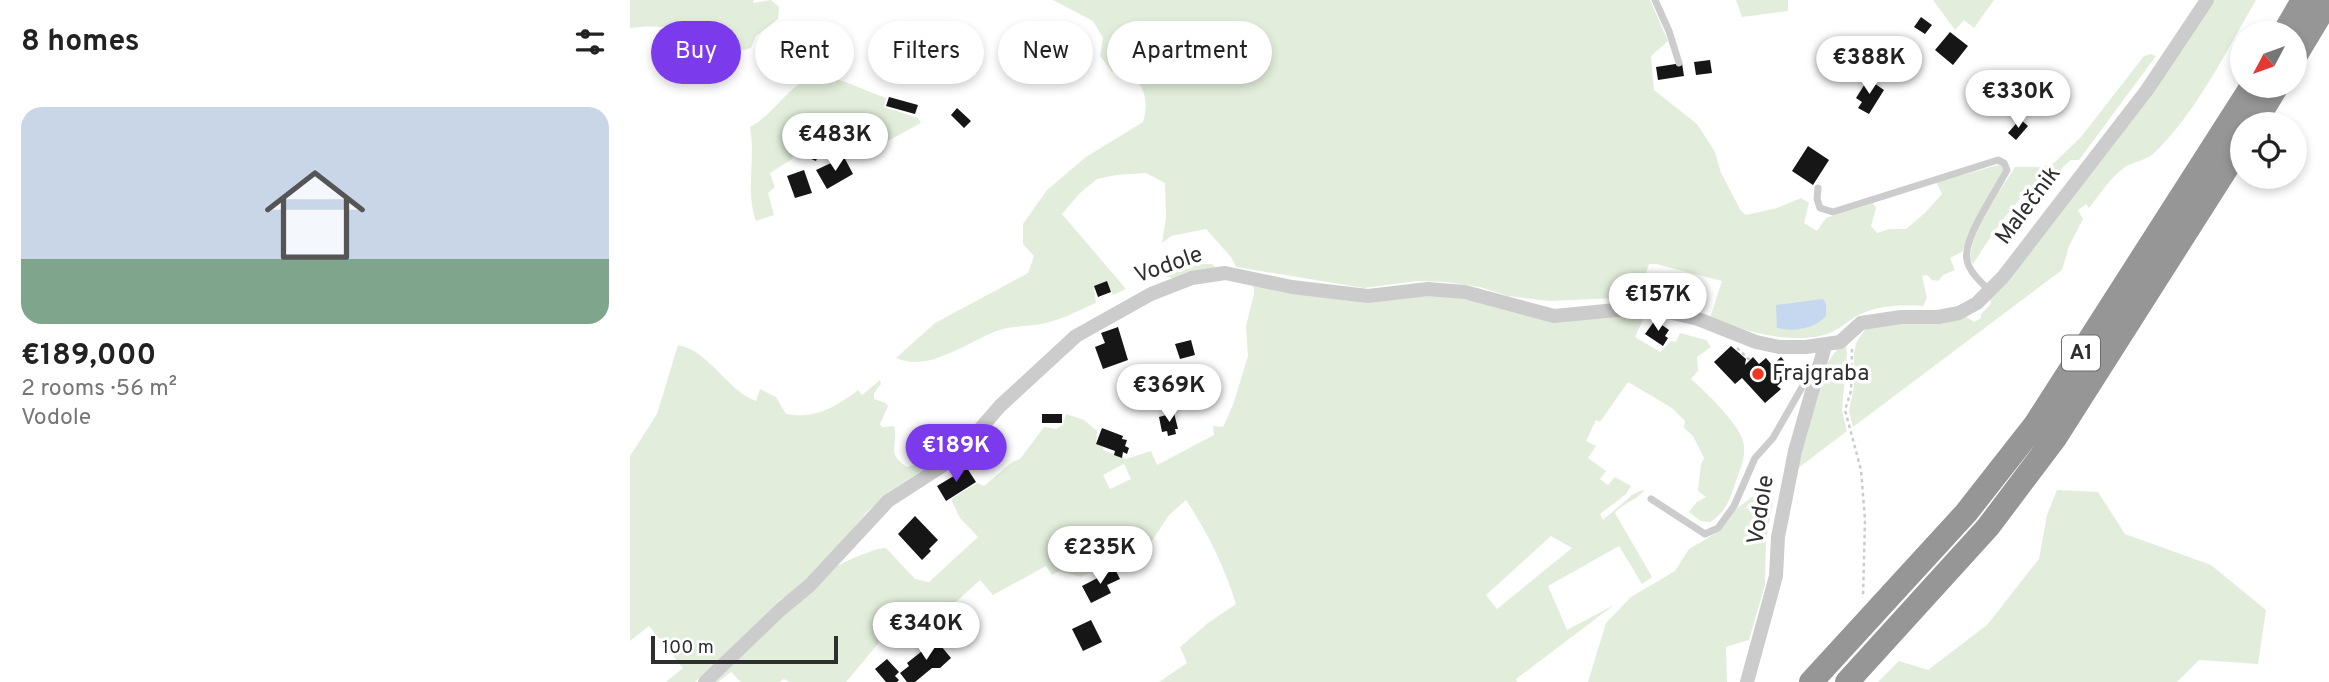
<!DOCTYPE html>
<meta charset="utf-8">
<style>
:root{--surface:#fff;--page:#f6f6f6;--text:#222;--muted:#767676;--accent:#7c3aed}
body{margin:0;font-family:Overpass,sans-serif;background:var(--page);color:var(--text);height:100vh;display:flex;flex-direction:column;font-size:26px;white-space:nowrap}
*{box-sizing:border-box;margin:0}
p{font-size:23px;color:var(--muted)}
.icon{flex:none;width:38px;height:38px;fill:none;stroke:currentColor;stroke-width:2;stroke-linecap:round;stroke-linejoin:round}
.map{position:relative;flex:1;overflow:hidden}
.drawer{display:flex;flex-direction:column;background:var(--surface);width:630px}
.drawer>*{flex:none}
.top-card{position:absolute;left:21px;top:21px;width:665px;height:63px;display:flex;gap:14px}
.needle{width:46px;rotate:229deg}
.buttons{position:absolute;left:1600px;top:21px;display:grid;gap:14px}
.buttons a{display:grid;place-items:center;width:77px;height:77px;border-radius:50%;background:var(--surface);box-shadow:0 4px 10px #0003;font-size:35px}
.scale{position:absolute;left:21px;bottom:18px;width:187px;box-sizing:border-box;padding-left:7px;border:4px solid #2f2f2f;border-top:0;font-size:19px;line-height:24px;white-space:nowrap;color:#2f2f2f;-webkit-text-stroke:5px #fff;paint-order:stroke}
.price{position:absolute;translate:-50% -60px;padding:0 16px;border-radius:24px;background:#fff;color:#222;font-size:23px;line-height:46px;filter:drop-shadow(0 2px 4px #0008)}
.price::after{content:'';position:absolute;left:50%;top:42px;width:21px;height:16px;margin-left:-10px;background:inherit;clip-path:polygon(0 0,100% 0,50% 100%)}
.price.current{background:var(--accent);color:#fff}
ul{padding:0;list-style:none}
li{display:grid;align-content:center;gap:14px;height:371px;padding:0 21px}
li span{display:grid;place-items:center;height:217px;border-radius:21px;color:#555}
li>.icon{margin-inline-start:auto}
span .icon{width:126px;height:126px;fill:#fffc;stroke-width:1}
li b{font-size:30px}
h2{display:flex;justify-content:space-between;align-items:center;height:84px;padding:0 21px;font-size:30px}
.pill{padding:0 24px;border-radius:32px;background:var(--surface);box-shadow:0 4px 10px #0003;font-size:24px;line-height:63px}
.pill.current{background:var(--accent);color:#fff}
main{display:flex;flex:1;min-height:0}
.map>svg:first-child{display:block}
</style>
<main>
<section class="drawer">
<h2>8 homes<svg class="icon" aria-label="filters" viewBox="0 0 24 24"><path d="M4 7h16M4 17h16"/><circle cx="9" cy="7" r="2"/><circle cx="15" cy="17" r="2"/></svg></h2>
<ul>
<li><span style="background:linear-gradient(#c9d6e8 70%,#7fa58c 0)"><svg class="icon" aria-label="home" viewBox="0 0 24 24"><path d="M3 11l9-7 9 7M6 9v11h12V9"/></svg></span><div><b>€189,000</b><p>2 rooms · 56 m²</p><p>Vodole</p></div></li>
</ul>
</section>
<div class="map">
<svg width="1699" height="682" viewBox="0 0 1699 682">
<rect width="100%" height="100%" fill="#fff"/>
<!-- green -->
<path fill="#e2eedb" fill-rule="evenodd" d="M 0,0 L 124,0 L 123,3 L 141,0 L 149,7 L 148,19 L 126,36 L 121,48 L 103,53 L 96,59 C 76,29 34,23 0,28 Z
M 423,0 L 1020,0 L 1038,41 L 1021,56 L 1024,90 L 1067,124 L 1085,152 L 1091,173 L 1111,211 L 1116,215 L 1147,208 L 1171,198 L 1179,203 L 1174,223 L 1187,231 L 1196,218 L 1243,203 L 1246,208 L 1241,226 L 1247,233 L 1260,229 L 1276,229 L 1295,213 L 1312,194 L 1306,182 L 1372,164 L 1376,168 L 1341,231 L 1332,252 L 1320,258 L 1325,270 L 1313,275 L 1308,281 L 1302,280 L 1297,275 L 1292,276 L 1297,298 L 1293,306 C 1269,305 1246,305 1225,317 C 1217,322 1210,328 1202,332 C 1168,347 1112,331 1080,318 L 1092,281 L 1026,264 L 1019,264 L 1008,297 L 919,301 L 878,296 L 850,287 L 816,282 L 787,281 L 734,288 L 606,267 L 601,257 L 576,229 L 541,236 L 532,243 L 536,218 L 535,183 L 516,173 L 486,175 L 467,179 L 450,193 L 432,214 L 496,289 L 483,295 L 477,283 L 464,289 L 466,303 C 449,310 433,319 416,323 C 402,327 387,325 373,329 C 341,338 301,374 266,358 L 305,323 L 398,273 L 404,256 L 393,244 L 393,224 L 417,190 L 456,157 L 513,122 C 521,96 511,72 482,72 L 470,56 L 473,38 L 463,21 Z
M 1106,0 L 1158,0 L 1158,11 L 1112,17 Z
M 1303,0 L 1364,0 L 1344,28 L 1334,20 L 1325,30 Z
M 1578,0 L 1626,0 C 1598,48 1565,115 1524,153 C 1516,161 1504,161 1495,167 C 1480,178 1470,194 1459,208 L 1456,204 L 1448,210 L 1453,219 L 1439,246 L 1432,270 L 1223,427 L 1219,411 L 1224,387 L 1224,354 L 1226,343 L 1236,328 L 1335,316 L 1344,322 L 1351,318 L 1351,314 L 1361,304 L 1360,298 Z
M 1521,54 L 1526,56 L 1449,160 L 1441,160 C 1430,168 1427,178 1412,178 C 1383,202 1364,232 1343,264 L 1340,259 C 1343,225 1367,196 1385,167 L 1412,167 L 1424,163 L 1451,137 L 1514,56 Z
M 185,75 C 211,77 232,90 256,98 L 254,107 L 288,118 L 291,123 L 236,153 L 199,130 L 178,121 L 162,159 L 140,173 L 145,187 L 138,193 L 144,215 L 126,221 C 115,190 126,158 120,127 C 145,114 158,85 185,75 Z
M 529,260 L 536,260 L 540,265 L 582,264 L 586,268 L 541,278 L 531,274 Z
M 623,282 L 806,294 L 910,312 L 1017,311 L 1005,337 L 1030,352 L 1041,341 L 1046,342 L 1050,333 L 1076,340 L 1081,347 L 1067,357 L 1068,371 L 1061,379 C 1075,391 1114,428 1114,446 C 1115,458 1111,468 1107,478 C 1101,496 1097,512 1080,522 L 1071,521 L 1059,512 L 1067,502 L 1076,497 L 1068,491 L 1071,464 L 1074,458 L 1063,436 L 1054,428 L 1055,421 L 1042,408 L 998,382 L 970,422 L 966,420 L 956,441 L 966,446 L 958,458 L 976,471 L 970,479 L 978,485 L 985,477 L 1001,486 L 996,494 L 970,514 L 973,520 L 1002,495 L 1012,490 L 1014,491 C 1005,501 992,504 985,513 L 1022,577 L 1012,584 L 989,546 L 918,586 L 937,630 L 984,605 L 886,679 L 887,682 L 529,682 L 557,663 L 550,647 L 578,623 L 606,604 C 594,566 578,533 556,500 L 539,515 L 508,562 L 500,554 L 451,577 L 429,571 L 422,575 L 416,566 L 363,595 L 350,580 L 310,616 L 294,602 L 273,614 L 216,682 L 160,682 L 154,679 L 149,682 L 111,682 L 101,672 L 88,682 L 80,682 L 203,568 C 217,561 241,549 256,548 L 285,579 L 299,582 L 348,537 L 330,518 L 321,499 L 347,483 L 354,486 L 382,462 L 390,459 L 414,427 L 426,429 L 433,425 L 436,414 L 454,420 L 467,431 L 466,443 L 473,447 L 473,450 L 496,459 L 521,451 L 527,465 L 584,435 L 583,426 L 593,427 L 603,405 L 618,356 L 616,326 L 624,294 ZM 494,464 L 501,479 L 480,489 L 473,475 ZM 921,536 L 942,548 L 867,609 L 856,595 Z
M 1215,343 L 1217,353 L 1212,410 L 1217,431 L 1167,469 C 1175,434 1185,363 1215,343 Z
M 48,345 C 80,351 95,389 126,401 L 130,389 L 146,397 L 156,414 C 186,419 204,408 228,390 L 232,395 L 250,380 L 251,384 L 244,393 L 244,399 L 256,403 L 258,406 L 250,424 L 252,427 L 264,426 C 269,446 255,453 277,467 L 287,464 L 324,440 L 326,443 L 311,458 L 260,491 L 236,513 L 205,551 L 171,586 L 150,600 L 65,682 L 36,682 L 53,668 L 19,626 L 0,641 L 0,456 L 27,414 Z
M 1427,490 L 1468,492 L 1495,534 L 1581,565 L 1636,610 L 1628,664 L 1569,660 L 1547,682 L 1248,682 L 1269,661 L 1298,670 L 1357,625 L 1409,559 L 1417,515 Z
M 1122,497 L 1127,499 L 1114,509 L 1144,497 L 1136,539 L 1135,585 L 1119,640 L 1096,647 L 1097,682 L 958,682 L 976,623 L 1001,597 L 1045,571 L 1059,549 L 1086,533 L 1105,510 Z"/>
<!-- water -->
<path fill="#c6d8ef" d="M 1193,299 L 1196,304 L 1196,316 C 1184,329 1164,332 1147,328 L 1146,305 Z"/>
<!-- building -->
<path fill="#161616" d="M 1291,17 L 1302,25 L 1295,34 L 1284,27 Z
M 1320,32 L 1338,46 L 1323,65 L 1305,50 Z
M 1080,60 L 1082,73 L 1066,75 L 1064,62 Z
M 1052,63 L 1054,76 L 1028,80 L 1026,67 Z
M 1238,79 L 1254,90 L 1239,114 L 1228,108 L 1232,102 L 1226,98 Z
M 259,97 L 288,105 L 285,114 L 256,106 Z
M 327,108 L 341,121 L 334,128 L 321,115 Z
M 1390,119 L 1398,126 L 1386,140 L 1378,133 Z
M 176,122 L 198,131 L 186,161 L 164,152 Z
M 1178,146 L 1199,160 L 1183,185 L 1162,171 Z
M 214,157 L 223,174 L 197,189 L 186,170 Z
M 174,170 L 182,193 L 165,198 L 157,176 Z
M 477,281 L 481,292 L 468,297 L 464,286 Z
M 1025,320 L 1039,330 L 1035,336 L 1038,338 L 1033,346 L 1015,334 Z
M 488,327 L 498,360 L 473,369 L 465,347 L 475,343 L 471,333 Z
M 561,340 L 565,355 L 550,359 L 545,344 Z
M 1101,346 L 1116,359 L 1115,365 L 1123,357 L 1129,364 L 1136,358 L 1142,365 L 1151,357 L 1163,371 L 1147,386 L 1151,389 L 1135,403 L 1112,378 L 1105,384 L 1084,362 Z
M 544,413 L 548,429 L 545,429 L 546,434 L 538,436 L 537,431 L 532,432 L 529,417 Z
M 412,414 L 432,414 L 432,423 L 412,423 Z
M 472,428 L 493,436 L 492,439 L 497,440 L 495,446 L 499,448 L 497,454 L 493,452 L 492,458 L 484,455 L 485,451 L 466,444 Z
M 337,468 L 346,482 L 316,501 L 307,486 Z
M 285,516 L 308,540 L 299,549 L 301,551 L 292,560 L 268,534 Z
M 485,569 L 490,579 L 477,585 L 481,593 L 461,603 L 452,586 Z
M 461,620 L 472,642 L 453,651 L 442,629 Z
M 306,640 L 321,658 L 310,668 L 302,668 L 285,682 L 277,682 L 270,673 L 279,666 L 277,663 Z
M 257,659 L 269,672 L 265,676 L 269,680 L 267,682 L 256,682 L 245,669 Z"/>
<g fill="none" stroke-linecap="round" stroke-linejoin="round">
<!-- path -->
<path stroke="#ccc" stroke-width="2.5" stroke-dasharray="3.5 3.5" stroke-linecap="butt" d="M 1107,348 L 1120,360
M 1222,349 L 1221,391 L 1215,410 L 1231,470 L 1235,520 L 1233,598"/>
<!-- service -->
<path stroke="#ccc" stroke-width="7" d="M 1025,0 L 1039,31 L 1049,63
M 1188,188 L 1187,199 L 1190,208 L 1203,212 L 1368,160 L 1374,163 L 1377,170 C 1367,190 1332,239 1337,260 C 1339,272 1352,283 1360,291
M 1021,499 L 1075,534 L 1088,528 L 1104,506 L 1125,458 L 1143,438 L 1183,368"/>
<!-- minor -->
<path stroke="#ccc" stroke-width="14" d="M 75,682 L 150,610 L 180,585 L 258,501 L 312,466 L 343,437 L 370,406 L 446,336 L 521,294 L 562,278 L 595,273 L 662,287 L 738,296 L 798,289 L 835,292 L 924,316 L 1017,307 L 1068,319 L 1126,342 L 1149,347 L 1176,347 L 1210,342 L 1231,323 L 1271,317 L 1308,317 L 1329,313 L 1347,303 L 1373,277 L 1517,90 L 1577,0
M 1117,682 L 1146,576 L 1148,537 L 1165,451 L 1195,346"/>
<!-- motorway -->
<path stroke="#969696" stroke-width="24" d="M 1654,33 L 1673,0
M 1664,58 L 1699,0
M 1624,124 L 1647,86
M 1181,682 L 1336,513 L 1405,425 L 1622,86
M 1217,682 L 1358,527 L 1425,438 L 1612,144"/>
</g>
<!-- markers -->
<circle fill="#f73420" stroke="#fff" stroke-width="2.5" cx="1128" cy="374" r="7"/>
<g text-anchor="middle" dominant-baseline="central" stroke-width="7" stroke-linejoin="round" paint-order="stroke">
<!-- shield labels -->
<rect fill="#fff" stroke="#6d6d6d" stroke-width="2" x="1432" y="335.5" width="38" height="35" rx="5"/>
<g font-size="21" font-weight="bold" fill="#2f2f2f">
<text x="1451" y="353">A1</text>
</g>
<!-- street labels -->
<g font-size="23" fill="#2f2f2f" stroke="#fff">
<text transform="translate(1399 206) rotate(-53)">Malečnik</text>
<text transform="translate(539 266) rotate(-19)">Vodole</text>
<text transform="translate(1132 510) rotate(-81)">Vodole</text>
</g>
<!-- poi labels -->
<g font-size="23" fill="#2f2f2f" stroke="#fff" text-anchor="start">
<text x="1142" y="374">Frajgraba</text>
</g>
</g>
</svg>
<div class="buttons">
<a><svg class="needle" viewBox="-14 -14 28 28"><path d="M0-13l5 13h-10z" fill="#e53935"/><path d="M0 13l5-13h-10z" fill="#767676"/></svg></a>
<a><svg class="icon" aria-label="locate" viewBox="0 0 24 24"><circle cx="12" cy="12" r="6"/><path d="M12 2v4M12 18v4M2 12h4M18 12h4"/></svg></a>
</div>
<div class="scale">100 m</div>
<b class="price" style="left:1239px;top:96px">€388K</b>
<b class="price" style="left:1388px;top:130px">€330K</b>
<b class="price" style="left:205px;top:173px">€483K</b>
<b class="price" style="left:1028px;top:333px">€157K</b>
<b class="price" style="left:539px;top:424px">€369K</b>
<b class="price current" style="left:326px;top:484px">€189K</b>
<b class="price" style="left:470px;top:586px">€235K</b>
<b class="price" style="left:296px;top:662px">€340K</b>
<div class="top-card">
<a class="pill current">Buy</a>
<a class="pill">Rent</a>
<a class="pill">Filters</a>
<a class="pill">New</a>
<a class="pill">Apartment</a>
</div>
</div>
</main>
